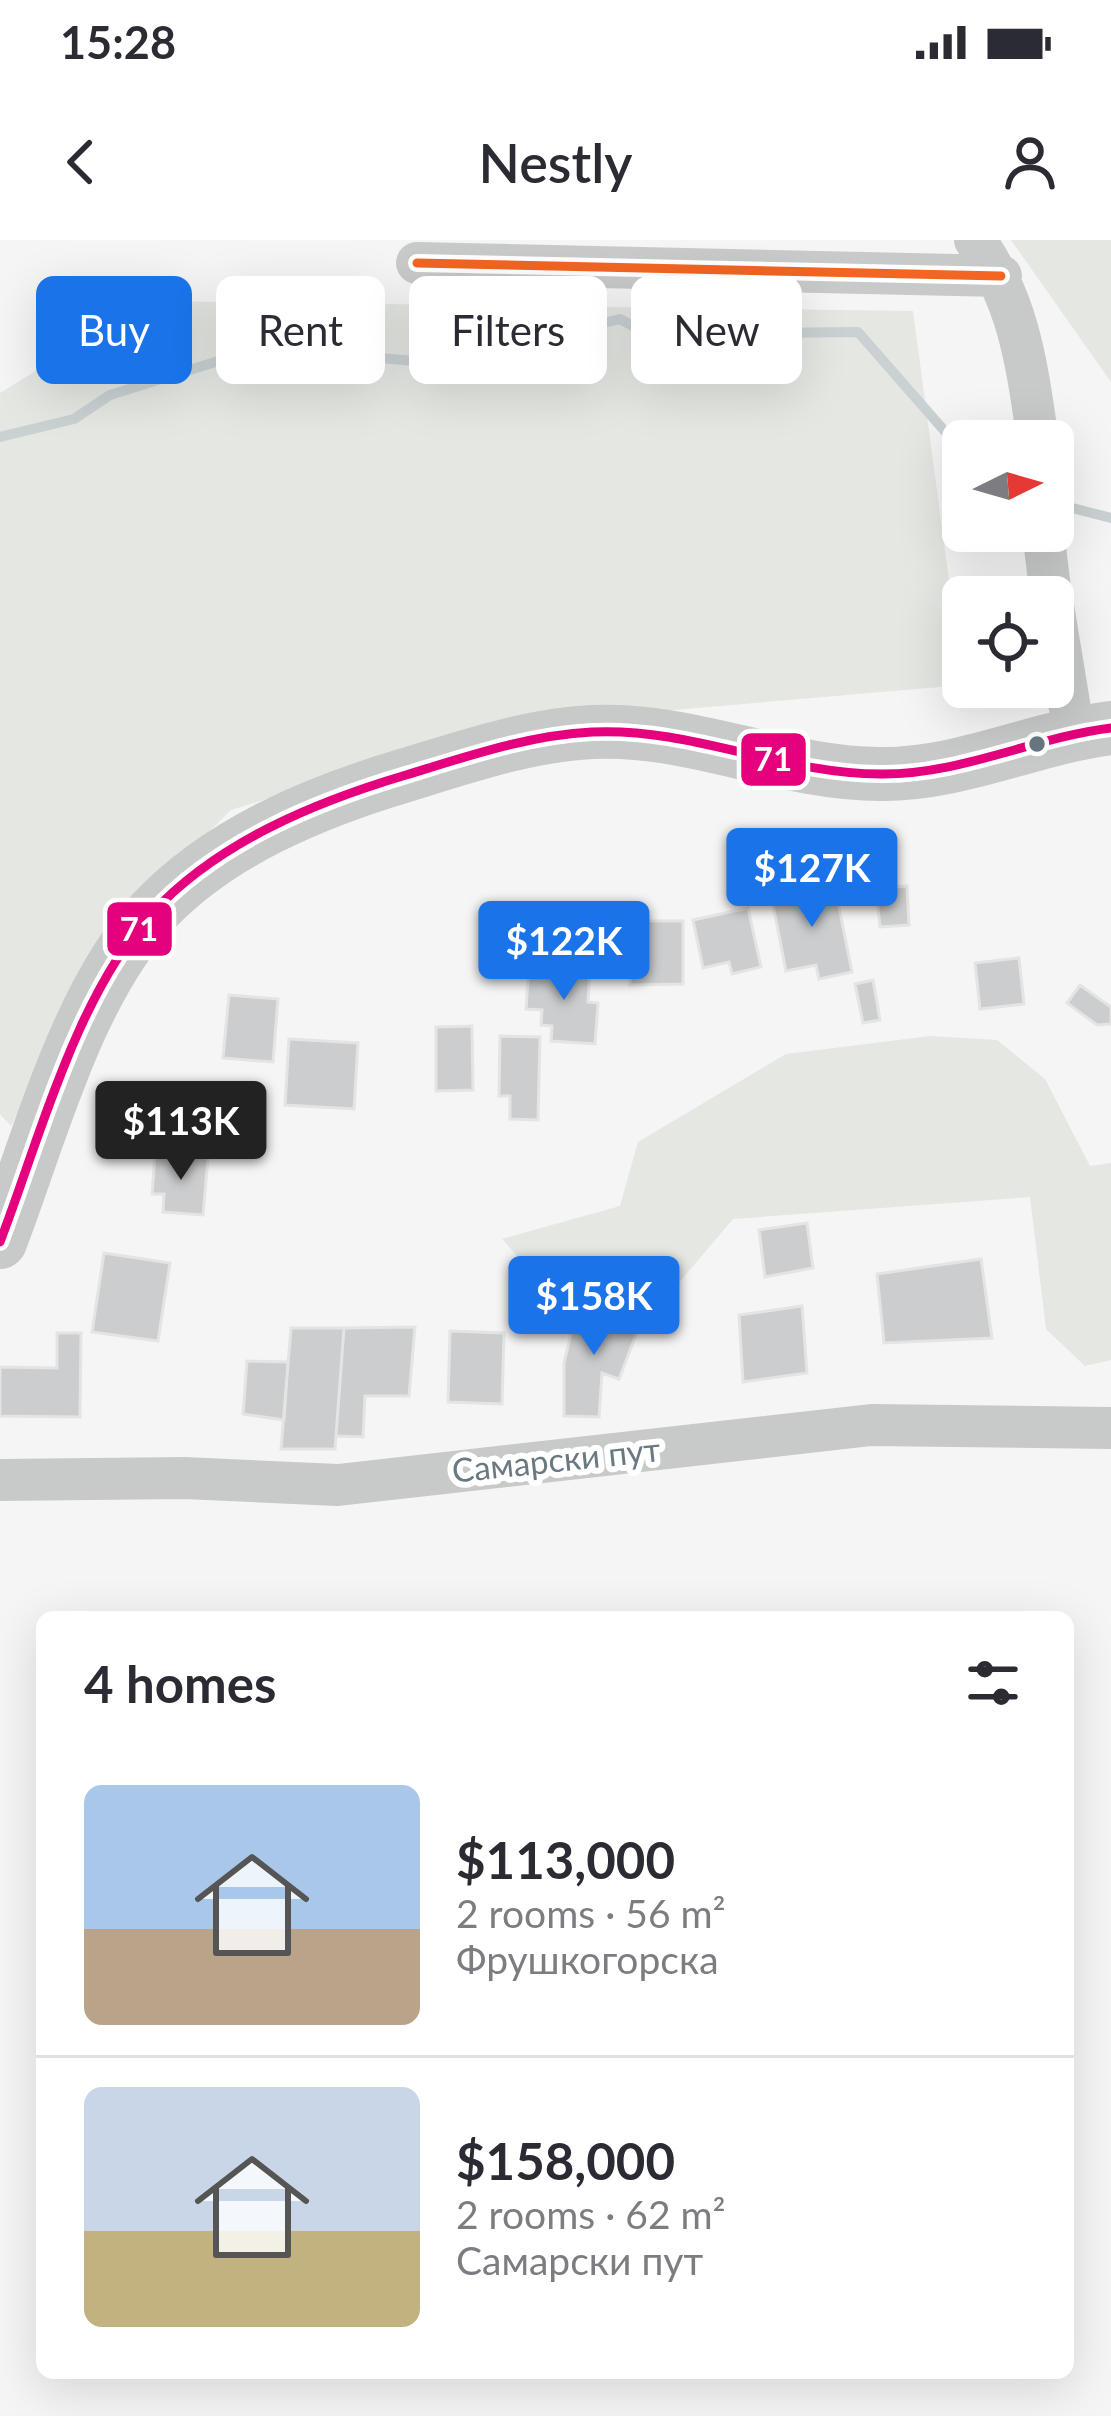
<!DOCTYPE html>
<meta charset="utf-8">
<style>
:root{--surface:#fff;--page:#f7f7f7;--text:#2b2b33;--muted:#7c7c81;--line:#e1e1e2;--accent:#1a73e8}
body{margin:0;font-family:Lato,sans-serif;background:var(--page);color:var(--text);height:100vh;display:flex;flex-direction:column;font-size:45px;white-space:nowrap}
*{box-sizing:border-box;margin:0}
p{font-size:39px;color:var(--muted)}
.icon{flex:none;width:66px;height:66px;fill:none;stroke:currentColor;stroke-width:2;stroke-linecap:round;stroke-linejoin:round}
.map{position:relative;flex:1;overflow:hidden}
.panel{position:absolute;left:36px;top:1371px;width:1038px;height:768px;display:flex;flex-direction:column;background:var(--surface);border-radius:18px;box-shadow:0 12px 48px #0002}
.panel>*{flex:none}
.guide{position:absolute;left:36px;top:36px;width:1041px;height:108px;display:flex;gap:24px}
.needle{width:78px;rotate:85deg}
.buttons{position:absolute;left:942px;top:180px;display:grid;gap:24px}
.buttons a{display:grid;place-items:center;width:132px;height:132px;border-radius:18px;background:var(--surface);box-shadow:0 12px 48px #0002;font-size:60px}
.price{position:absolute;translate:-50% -102px;padding:0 27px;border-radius:12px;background:var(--accent);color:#fff;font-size:39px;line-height:78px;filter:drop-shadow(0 3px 6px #0008)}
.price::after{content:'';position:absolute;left:50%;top:72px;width:36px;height:27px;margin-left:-18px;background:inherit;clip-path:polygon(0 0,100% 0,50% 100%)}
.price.active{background:#222;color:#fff}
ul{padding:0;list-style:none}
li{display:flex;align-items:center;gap:36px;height:300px;padding:0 48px}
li+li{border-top:3px solid var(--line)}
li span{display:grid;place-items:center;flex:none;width:336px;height:240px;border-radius:18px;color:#555}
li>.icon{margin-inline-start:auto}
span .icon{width:144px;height:144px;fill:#fffc;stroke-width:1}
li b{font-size:51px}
h2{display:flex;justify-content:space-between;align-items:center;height:144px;padding:0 48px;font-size:51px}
.chip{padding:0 42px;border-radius:18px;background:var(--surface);box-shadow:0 12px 48px #0002;font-size:42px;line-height:108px}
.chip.active{background:var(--accent);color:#fff}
.status{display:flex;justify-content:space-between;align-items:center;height:84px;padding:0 60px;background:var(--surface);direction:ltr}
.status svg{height:33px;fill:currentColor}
header{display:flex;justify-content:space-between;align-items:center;height:156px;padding:0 48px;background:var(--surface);font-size:54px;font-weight:600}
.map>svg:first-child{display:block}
</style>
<div class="status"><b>15:28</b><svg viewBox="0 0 49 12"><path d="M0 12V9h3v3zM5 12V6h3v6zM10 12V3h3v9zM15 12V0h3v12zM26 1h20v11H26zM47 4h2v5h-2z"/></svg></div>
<header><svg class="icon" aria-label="back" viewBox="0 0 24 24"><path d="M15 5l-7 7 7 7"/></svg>Nestly<svg class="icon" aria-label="person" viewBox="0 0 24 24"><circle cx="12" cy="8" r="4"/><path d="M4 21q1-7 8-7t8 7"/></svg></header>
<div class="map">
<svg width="1111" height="2176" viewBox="0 0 1111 2176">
<rect width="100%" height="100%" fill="#f5f5f5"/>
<!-- green -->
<path fill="#e4e7e2" d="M 1011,0 L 1111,0 L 1111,142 Z
M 149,61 L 913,71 L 963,445 L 511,484 L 231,570 L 113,687 L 11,886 L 0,874 L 0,153 Z
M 930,796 L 997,800 L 1045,839 L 1090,926 L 1111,923 L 1111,1120 L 1085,1126 L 1046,1089 L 1030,957 L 733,979 L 676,1046 L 548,1050 L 502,999 L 620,966 L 638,902 L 786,814 Z"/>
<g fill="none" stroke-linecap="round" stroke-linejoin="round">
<!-- stream -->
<path stroke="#cad1d3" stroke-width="10" d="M 0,197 L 74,179 L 110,155 L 260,108 L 439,123 L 620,79 L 648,94 L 858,92 L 963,212
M 1053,263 L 1111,278"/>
</g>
<!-- building -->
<path fill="#cccdce" stroke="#e4e4e4" stroke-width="3" d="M 834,642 L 852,732 L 819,739 L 816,725 L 786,731 L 771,655 Z
M 907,646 L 909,685 L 880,687 L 876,649 Z
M 748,668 L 761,727 L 732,734 L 729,722 L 703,728 L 693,680 Z
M 630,681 L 683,681 L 683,744 L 630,745 Z
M 1019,718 L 1024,764 L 980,769 L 975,723 Z
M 529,726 L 590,730 L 588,762 L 598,763 L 595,804 L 551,801 L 552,786 L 541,785 L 542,770 L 526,769 Z
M 873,740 L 880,780 L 863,783 L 855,744 Z
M 1080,745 L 1111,767 L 1111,784 L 1097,785 L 1067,763 Z
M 229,755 L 278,759 L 273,822 L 223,818 Z
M 472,786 L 473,850 L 436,851 L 436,787 Z
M 500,796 L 540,797 L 538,880 L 510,879 L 510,856 L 499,856 Z
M 289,799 L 358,803 L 354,869 L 285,865 Z
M 155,914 L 208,918 L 203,975 L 163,972 L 164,954 L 152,954 Z
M 807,983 L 813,1028 L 765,1037 L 759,990 Z
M 104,1013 L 170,1023 L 158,1101 L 92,1092 Z
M 981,1019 L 992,1098 L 884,1103 L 877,1034 Z
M 579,1061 L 639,1087 L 619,1139 L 602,1133 L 599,1177 L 564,1176 L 564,1123 Z
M 802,1066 L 807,1133 L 743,1142 L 739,1075 Z
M 415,1087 L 409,1156 L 365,1156 L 363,1197 L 336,1196 L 344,1088 Z
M 291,1088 L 344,1088 L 335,1209 L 281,1209 Z
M 450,1091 L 504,1093 L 502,1164 L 448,1162 Z
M 57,1093 L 81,1093 L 80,1177 L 0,1176 L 0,1127 L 57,1128 Z
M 247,1121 L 288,1122 L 284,1180 L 243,1174 Z"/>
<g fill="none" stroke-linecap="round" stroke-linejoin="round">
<!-- minor -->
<path stroke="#c8caca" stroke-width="42" d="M 975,0 C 1020,62 1027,127 1038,201
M 417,23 L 1001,36
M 1043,291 L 1051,357
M 1053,366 L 1074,493
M 0,1240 L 184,1238 L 338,1245 L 871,1185 L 1111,1188"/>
<!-- tertiary -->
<path stroke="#c8caca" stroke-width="54" d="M 0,1002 C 40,898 76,756 152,673 C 218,602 315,562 406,535 C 465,517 529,495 592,492 C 690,487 783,534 880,534 C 960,535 1032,498 1111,488"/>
<!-- bus-1 casing -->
<g stroke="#fff" stroke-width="18">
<path id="bus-1" d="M 417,23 L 1001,36"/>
</g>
<!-- bus-2 casing -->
<g stroke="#fff" stroke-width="18">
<path id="bus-2" d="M 0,1002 C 40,898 76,756 152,673 C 218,602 315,562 406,535 C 465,517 529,495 592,492 C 690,487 783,534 880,534 C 960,535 1032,498 1111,488"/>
</g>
<!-- bus-1 -->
<use href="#bus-1" stroke="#f26522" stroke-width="9"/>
<!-- bus-2 -->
<use href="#bus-2" stroke="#e5007d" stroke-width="9"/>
</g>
<!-- markers -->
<circle fill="#697881" stroke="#fff" stroke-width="4.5" cx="1037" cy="504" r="10"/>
<g text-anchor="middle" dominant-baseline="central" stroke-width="12" stroke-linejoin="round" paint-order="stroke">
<!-- street labels -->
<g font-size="33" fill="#697881" stroke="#fff">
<text transform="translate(556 1219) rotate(-6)">Самарски пут</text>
</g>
</g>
<g stroke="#fff" stroke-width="4.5">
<rect x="739" y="491" width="69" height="57" rx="12" fill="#e5007d"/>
<rect x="105" y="660" width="69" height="58" rx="12" fill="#e5007d"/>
</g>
<g font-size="33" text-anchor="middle" font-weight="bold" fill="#fff">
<text x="773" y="531">71</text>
<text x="139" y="701">71</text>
</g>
</svg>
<div class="buttons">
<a><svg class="needle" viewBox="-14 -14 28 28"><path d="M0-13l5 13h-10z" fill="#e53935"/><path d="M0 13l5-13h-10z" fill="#7c7c81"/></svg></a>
<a><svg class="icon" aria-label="locate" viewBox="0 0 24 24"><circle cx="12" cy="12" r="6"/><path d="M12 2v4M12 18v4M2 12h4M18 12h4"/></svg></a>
</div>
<b class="price" style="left:812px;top:690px">$127K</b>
<b class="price" style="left:564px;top:763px">$122K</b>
<b class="price active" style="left:181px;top:943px">$113K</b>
<b class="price" style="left:594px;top:1118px">$158K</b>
<div class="guide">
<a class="chip active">Buy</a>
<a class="chip">Rent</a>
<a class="chip">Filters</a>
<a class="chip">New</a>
</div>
<section class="panel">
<h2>4 homes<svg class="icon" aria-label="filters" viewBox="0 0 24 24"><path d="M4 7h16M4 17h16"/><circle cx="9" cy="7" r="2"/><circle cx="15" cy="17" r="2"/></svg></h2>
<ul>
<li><span style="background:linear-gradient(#a9c7e8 60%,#b9a48a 0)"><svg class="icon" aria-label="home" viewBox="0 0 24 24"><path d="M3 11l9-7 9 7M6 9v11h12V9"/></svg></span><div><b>$113,000</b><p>2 rooms · 56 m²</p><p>Фрушкогорска</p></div></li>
<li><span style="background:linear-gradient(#c9d6e8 60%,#c2b280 0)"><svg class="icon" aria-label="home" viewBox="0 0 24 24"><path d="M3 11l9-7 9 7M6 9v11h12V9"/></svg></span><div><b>$158,000</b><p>2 rooms · 62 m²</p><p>Самарски пут</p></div></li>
</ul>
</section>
</div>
